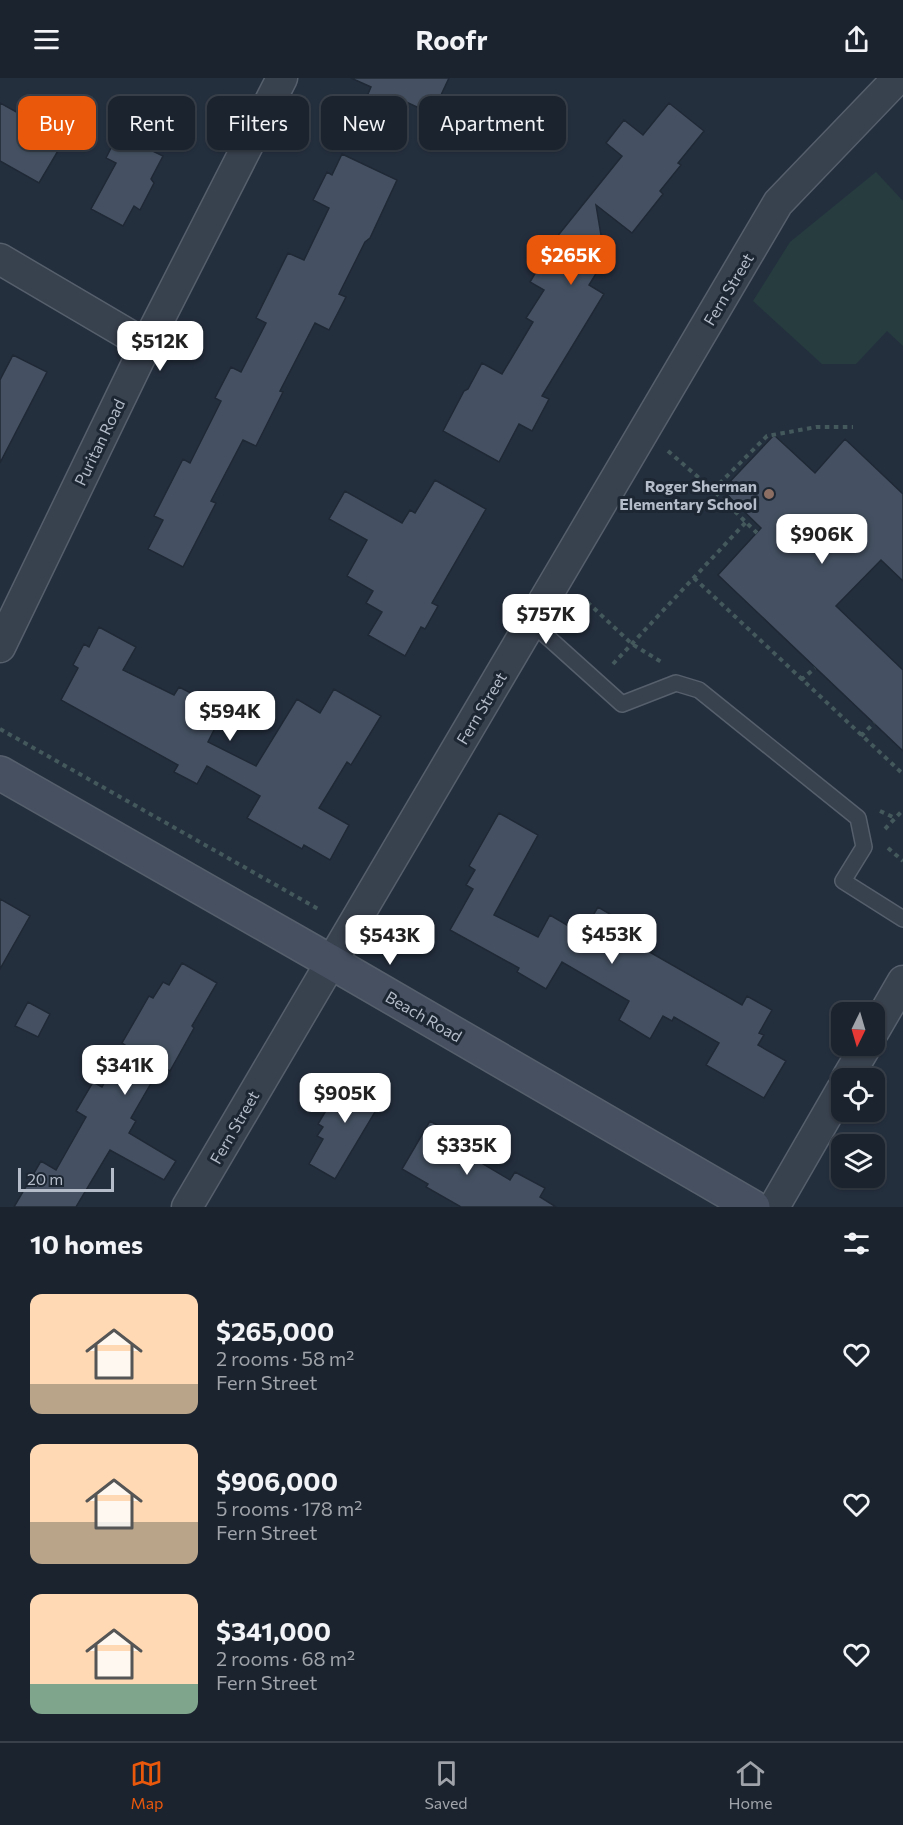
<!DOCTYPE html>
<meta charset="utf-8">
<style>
:root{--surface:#1b232e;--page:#242b36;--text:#f1f3f6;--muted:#a0a4aa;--line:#39404a;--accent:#ea580c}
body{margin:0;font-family:Commissioner,sans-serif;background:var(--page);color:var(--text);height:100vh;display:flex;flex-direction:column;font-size:22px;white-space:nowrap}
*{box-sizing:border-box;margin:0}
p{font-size:20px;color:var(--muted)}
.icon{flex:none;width:33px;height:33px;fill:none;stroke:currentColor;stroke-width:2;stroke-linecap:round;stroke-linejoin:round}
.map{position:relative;height:1129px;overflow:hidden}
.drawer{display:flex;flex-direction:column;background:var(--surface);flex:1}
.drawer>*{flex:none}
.guide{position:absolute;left:18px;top:18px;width:600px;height:54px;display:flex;gap:12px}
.needle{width:39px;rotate:185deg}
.fabs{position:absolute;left:831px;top:924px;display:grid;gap:12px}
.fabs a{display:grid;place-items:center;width:54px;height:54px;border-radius:12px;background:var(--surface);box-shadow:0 2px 4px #0004,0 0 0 2px var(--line);font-size:30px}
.scale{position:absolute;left:18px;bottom:15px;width:96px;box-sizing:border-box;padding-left:6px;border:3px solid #b4bcc9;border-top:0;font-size:16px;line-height:21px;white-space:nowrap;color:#b4bcc9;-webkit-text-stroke:4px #1d2633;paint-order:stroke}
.price{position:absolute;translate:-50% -51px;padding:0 14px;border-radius:12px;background:#fff;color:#222;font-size:20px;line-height:39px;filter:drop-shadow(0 2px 3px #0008)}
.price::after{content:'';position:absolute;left:50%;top:36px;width:18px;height:14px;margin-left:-9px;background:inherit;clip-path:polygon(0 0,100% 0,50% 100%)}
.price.current{background:var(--accent);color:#fff}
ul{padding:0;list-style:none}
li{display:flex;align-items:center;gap:18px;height:150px;padding:0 30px}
li span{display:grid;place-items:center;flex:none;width:168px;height:120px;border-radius:12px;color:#555}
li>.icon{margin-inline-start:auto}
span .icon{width:72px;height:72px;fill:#fffc;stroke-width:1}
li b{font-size:26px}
h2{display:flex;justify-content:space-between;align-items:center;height:72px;padding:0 30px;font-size:26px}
.pill{padding:0 21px;border-radius:12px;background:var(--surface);box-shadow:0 2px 4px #0004,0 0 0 2px var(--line);font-size:21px;line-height:54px}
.pill.current{background:var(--accent);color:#fff}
header{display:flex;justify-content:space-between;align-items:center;height:78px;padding:0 30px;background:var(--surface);font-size:27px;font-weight:700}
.menu{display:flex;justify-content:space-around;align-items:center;height:84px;border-top:2px solid var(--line);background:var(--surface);font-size:16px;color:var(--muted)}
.menu a{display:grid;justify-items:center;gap:3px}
.menu .current{color:var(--accent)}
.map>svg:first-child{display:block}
</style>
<header><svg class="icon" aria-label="menu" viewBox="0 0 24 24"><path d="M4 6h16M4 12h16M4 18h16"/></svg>Roofr<svg class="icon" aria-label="share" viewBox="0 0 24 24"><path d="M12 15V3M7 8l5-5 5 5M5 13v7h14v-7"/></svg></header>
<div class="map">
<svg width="903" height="1129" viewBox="0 0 903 1129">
<rect width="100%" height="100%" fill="#242f3e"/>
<!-- green -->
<path fill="#263c3f" d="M 876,94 L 903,123 L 903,268 L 887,253 L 856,286 L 822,286 L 753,223 L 790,164 Z"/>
<!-- building -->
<path fill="#455162" stroke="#1f2835" stroke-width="1.5" d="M 351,0 L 449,0 L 432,36 L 404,23 L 397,38 L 365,23 L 371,9 Z
M 0,25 L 65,61 L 39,105 L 0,83 Z
M 669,25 L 704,53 L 678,85 L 681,87 L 660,113 L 663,116 L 632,155 L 596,127 L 605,181 L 589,207 L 604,216 L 542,318 L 549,321 L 532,353 L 519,346 L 499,384 L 443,353 L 464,313 L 468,311 L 482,285 L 502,296 L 533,244 L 526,240 L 544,212 L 530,204 L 556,160 L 622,78 L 606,65 L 624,42 L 643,57 Z
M 118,56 L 163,78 L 151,101 L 154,105 L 140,132 L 134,128 L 123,148 L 91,131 L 116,85 L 106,80 Z
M 342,76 L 397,102 L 370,160 L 365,164 L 339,216 L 346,219 L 329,252 L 315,245 L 280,313 L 283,314 L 256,368 L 243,362 L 211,423 L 216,425 L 183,489 L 148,471 L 163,442 L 154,438 L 183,381 L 190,385 L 221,323 L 215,320 L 231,289 L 241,294 L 266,245 L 256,240 L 288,175 L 304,182 L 329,130 L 313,122 L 327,94 L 332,97 Z
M 13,277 L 47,294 L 0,385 L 0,302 Z
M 774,357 L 815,395 L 845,361 L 903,416 L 903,503 L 881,482 L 836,528 L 903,592 L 903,673 L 718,497 L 761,450 L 722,412 Z
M 435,402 L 486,431 L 432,525 L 438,528 L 425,551 L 421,549 L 405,578 L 368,557 L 382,534 L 366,525 L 373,513 L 347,498 L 367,462 L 329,441 L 345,413 L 402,445 L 410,432 L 415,435 Z
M 99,549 L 136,569 L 123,592 L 174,617 L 179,609 L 211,625 L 207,633 L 220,640 L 208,664 L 256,688 L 297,621 L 320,635 L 334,611 L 381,638 L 351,687 L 347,684 L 319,730 L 349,747 L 330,782 L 304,767 L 302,771 L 247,740 L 260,718 L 207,688 L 197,706 L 174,694 L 178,687 L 61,622 L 78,590 L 73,587 L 84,566 L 89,569 Z
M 499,735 L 538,757 L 494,837 L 538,859 L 550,837 L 582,856 L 598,829 L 632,849 L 625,860 L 742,927 L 747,918 L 772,932 L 759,955 L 764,957 L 758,967 L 786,983 L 764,1020 L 706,987 L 719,965 L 674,939 L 672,943 L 663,938 L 650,961 L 619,942 L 629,923 L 562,884 L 546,911 L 517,894 L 519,890 L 450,852 L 473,811 L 466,807 L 475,792 L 469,788 Z
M 0,821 L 30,838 L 0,891 Z
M 182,885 L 217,905 L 192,948 L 194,950 L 170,993 L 161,988 L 131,1040 L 136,1043 L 129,1055 L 176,1083 L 164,1102 L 110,1072 L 76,1129 L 14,1129 L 41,1083 L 56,1092 L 86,1039 L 76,1033 L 93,1004 L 102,1009 L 125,967 L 122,965 L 149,918 L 153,920 L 163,904 L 169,907 Z
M 28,924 L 50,936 L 38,959 L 15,948 Z
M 363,996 L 384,1008 L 377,1021 L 381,1024 L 335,1101 L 309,1086 L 323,1061 L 317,1058 L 323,1049 L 318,1046 L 344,1002 L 355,1008 Z
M 430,1043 L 456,1058 L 451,1067 L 510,1102 L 515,1094 L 545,1110 L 540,1119 L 556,1129 L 461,1129 L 426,1109 L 428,1106 L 402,1091 Z"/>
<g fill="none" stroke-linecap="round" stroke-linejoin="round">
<!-- lane casing -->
<g stroke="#565f6c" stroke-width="18">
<path id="lane" d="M 532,545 L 622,626 L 676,605 L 699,612 L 858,740 L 864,769 L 843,803 L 903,841"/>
</g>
<!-- street casing -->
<g stroke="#565f6c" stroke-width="33">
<path id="street" d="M 0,181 L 146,267
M 0,569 L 146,267 L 282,0
M 874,953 L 903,903
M 847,1000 L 866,968
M 187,1129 L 778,125 L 898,0
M 774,1129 L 842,1011"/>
</g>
<!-- secondary casing -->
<g stroke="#565f6c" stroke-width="36">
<path id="secondary" d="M 0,695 L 331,884 L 753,1129"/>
</g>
<!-- path -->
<path stroke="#44595c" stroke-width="4" stroke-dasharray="4.5 4.5" stroke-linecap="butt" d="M 668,373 L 713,412 L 757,455
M 713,412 L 767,358 L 816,349 L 853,349
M 694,500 L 903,696
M 582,525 L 584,521 L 632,566 L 663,585
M 613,586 L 746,444
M 801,602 L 815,590
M 0,651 L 320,832
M 861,658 L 874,645
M 880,733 L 895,740
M 885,751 L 903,732
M 888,770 L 903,783"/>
<!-- lane -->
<use href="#lane" stroke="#38414e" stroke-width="15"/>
<!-- street -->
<use href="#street" stroke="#38414e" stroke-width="30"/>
<!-- secondary -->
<use href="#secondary" stroke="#465061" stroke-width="33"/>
</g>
<!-- markers -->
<circle fill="#8d6e63" stroke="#1d2633" stroke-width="2" cx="769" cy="416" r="6"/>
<g text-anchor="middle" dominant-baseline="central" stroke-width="6" stroke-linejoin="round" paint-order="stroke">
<!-- street labels -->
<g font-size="16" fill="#b4bcc9" stroke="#1d2633">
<text transform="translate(728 211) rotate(-59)">Fern Street</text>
<text transform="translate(99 364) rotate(-64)">Puritan Road</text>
<text transform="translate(481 630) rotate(-59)">Fern Street</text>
<text transform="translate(424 938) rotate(30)">Beach Road</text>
<text transform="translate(234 1049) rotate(-60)">Fern Street</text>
</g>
<!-- poi labels -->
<g font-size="16" font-weight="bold" fill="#b4bcc9" stroke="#1d2633" text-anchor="end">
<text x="757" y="407">Roger Sherman<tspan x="757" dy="18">Elementary School</tspan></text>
</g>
</g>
</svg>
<div class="fabs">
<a><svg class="needle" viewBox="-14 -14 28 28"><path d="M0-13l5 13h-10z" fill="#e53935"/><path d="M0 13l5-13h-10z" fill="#a0a4aa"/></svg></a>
<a><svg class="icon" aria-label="locate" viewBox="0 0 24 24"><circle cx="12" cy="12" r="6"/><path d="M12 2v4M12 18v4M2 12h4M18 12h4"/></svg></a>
<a><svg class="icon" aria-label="layers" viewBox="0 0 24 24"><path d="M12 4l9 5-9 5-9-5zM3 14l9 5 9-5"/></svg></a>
</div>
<div class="scale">20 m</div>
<b class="price current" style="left:571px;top:208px">$265K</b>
<b class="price" style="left:160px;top:294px">$512K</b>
<b class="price" style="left:822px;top:487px">$906K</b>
<b class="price" style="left:546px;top:567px">$757K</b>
<b class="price" style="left:230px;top:664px">$594K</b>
<b class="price" style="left:612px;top:887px">$453K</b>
<b class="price" style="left:390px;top:888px">$543K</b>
<b class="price" style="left:125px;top:1018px">$341K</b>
<b class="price" style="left:345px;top:1046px">$905K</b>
<b class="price" style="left:467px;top:1098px">$335K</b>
<div class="guide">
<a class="pill current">Buy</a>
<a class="pill">Rent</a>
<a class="pill">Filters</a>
<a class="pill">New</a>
<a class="pill">Apartment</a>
</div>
</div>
<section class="drawer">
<h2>10 homes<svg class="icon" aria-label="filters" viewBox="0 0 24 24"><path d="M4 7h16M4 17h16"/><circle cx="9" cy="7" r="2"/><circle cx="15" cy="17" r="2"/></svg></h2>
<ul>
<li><span style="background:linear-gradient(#ffd9b3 75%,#b9a48a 0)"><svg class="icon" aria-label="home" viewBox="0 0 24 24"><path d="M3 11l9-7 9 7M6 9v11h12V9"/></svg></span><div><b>$265,000</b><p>2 rooms · 58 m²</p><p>Fern Street</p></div><svg class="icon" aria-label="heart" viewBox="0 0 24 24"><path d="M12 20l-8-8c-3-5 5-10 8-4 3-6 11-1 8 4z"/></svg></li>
<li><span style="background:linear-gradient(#ffd9b3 65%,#b9a48a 0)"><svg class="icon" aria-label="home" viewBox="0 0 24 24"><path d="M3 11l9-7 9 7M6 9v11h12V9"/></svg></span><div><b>$906,000</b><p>5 rooms · 178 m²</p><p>Fern Street</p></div><svg class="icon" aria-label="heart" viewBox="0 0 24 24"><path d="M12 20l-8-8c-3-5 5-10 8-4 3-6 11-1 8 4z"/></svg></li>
<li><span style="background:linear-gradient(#ffd9b3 75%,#7fa58c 0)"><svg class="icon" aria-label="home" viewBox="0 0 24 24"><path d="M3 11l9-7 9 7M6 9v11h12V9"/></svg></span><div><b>$341,000</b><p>2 rooms · 68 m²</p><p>Fern Street</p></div><svg class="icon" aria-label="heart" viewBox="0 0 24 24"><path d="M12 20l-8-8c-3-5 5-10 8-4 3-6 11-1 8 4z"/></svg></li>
</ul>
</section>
<nav class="menu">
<a class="current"><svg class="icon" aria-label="map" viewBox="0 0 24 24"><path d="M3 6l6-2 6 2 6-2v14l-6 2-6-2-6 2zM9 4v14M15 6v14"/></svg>Map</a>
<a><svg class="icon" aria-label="saved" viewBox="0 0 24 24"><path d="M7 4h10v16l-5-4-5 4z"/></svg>Saved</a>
<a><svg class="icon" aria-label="home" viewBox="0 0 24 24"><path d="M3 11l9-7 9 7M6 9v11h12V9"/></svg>Home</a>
</nav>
